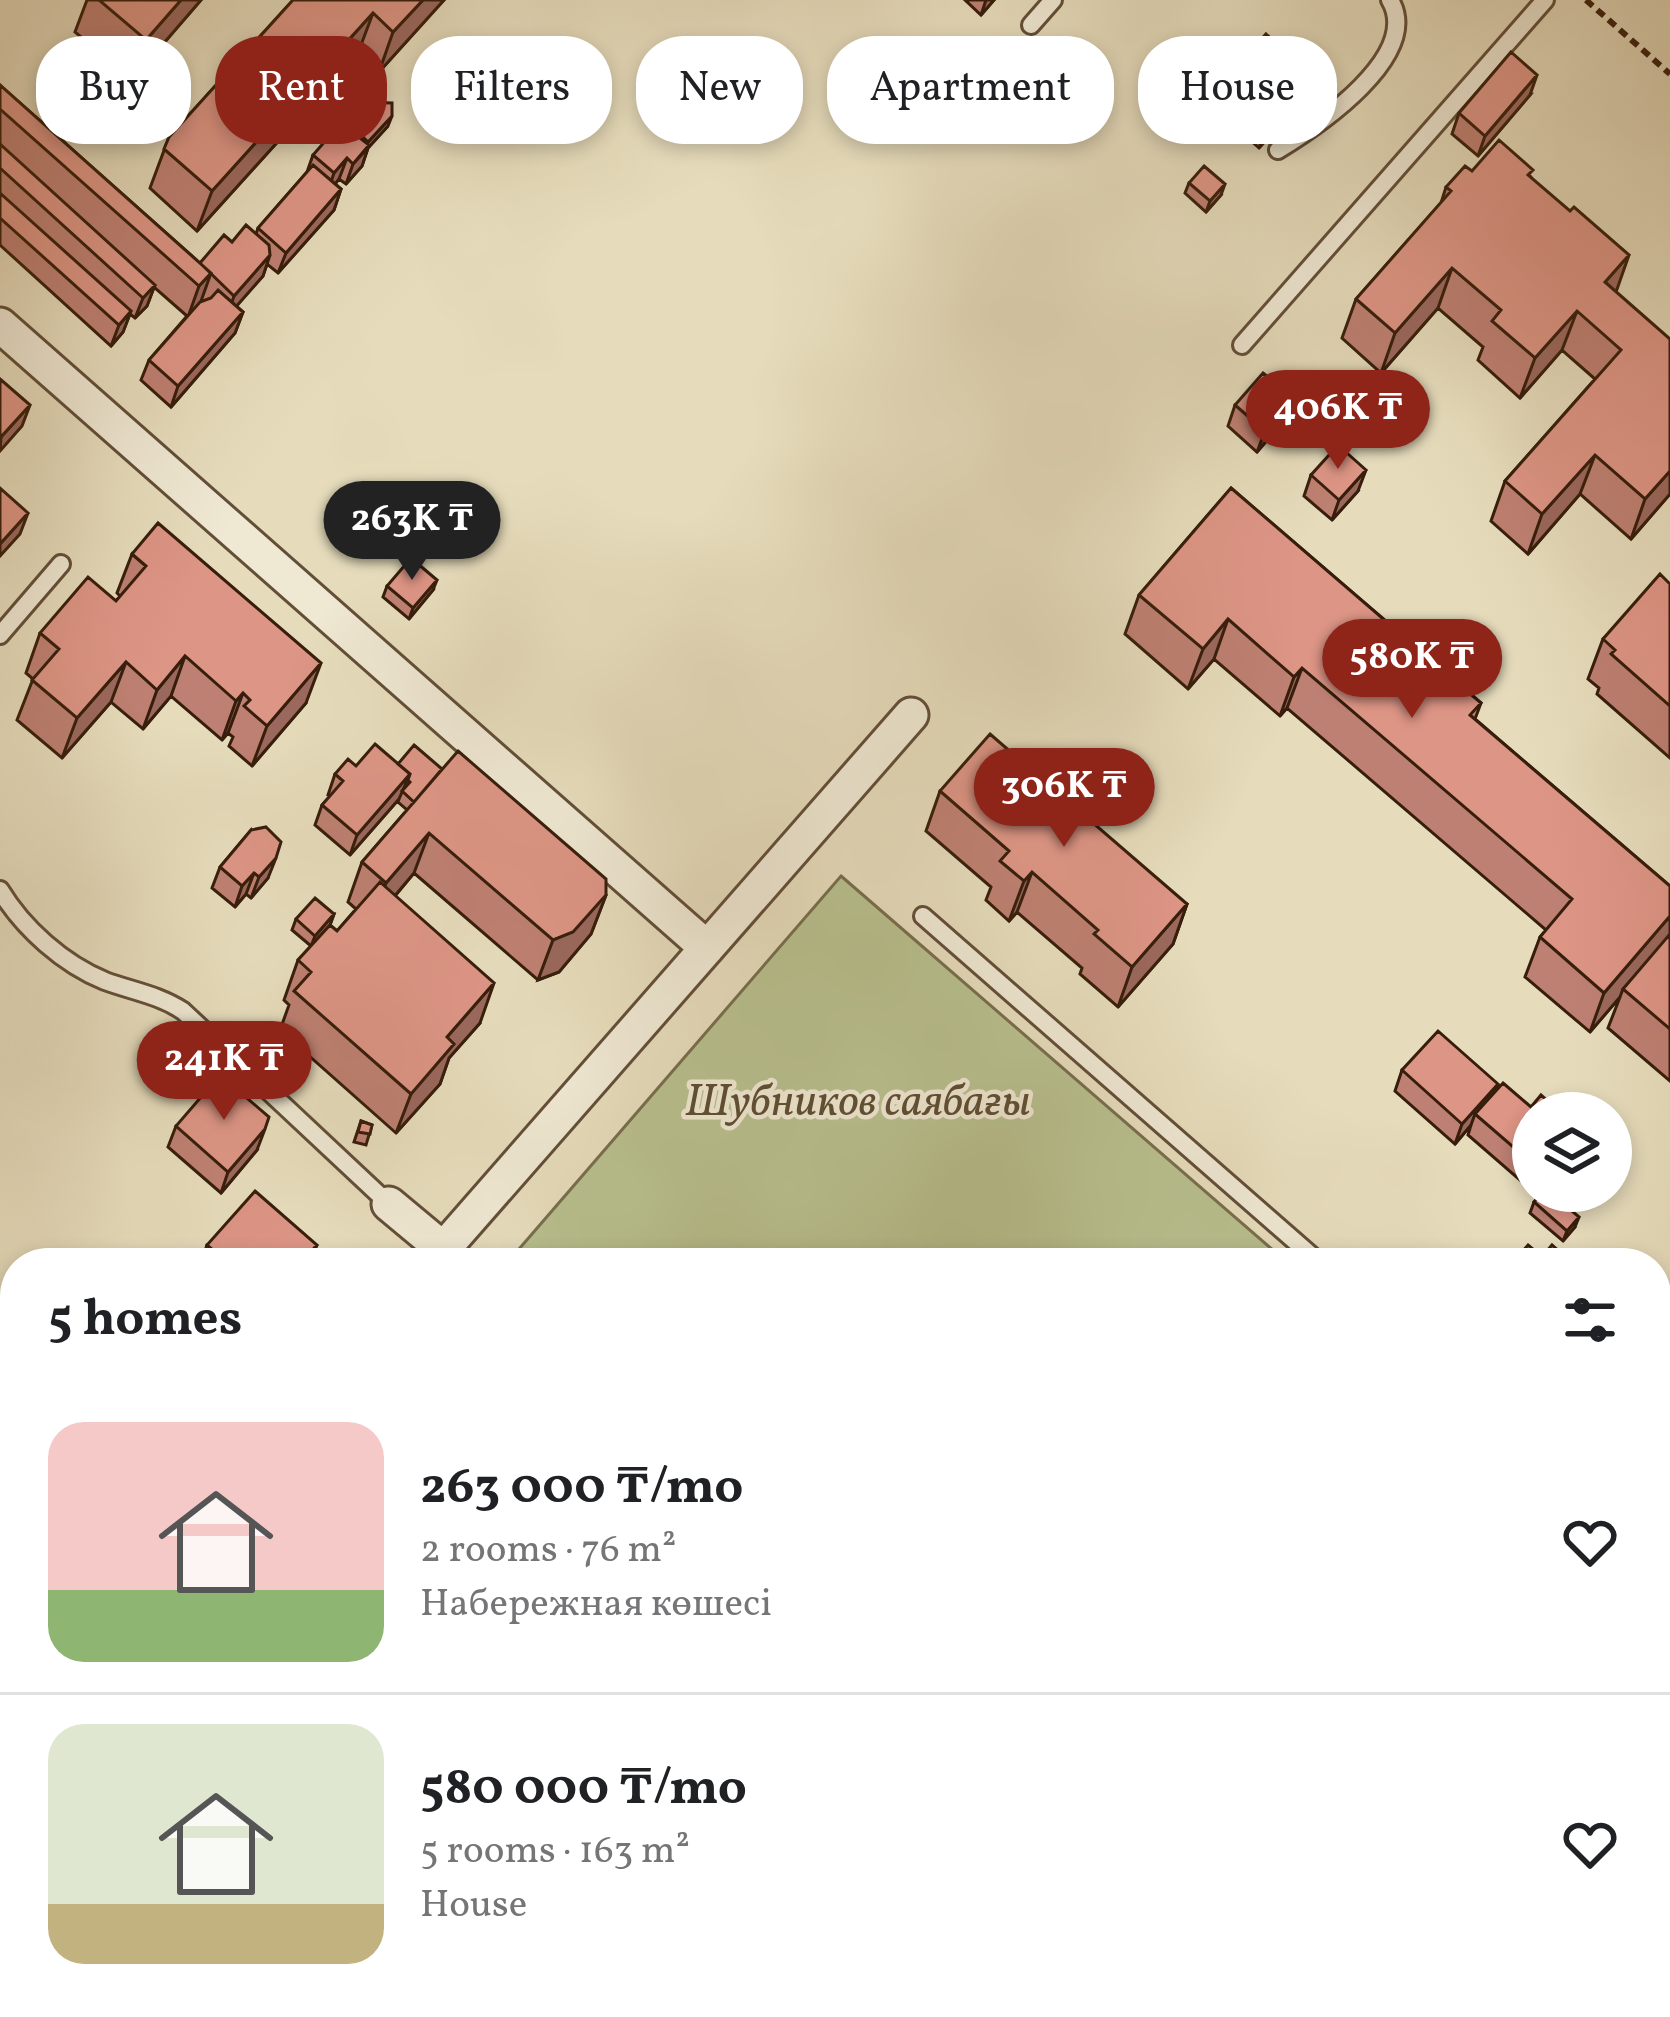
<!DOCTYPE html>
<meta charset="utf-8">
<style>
:root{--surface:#fff;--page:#f6f6f6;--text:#202124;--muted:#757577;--line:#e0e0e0;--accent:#8f2418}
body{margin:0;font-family:Vollkorn,serif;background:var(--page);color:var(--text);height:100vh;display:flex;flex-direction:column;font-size:45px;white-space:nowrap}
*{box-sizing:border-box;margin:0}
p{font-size:39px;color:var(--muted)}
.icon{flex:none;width:66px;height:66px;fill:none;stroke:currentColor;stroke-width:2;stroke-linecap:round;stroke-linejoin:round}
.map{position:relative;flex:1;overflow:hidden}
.panel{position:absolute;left:0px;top:1248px;width:1671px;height:771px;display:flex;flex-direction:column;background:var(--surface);border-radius:48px 48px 0 0;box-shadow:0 6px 18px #0003}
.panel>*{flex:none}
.hud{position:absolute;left:36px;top:36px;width:1599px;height:108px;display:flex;gap:24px}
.controls{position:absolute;left:1512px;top:1092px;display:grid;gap:24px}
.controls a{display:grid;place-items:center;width:120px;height:120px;border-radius:50%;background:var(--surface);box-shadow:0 6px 18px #0003;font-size:60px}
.price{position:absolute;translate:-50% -102px;padding:0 27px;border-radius:42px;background:var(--accent);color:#fff;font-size:39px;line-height:78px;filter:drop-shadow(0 3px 6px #0008)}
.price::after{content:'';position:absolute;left:50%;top:72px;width:36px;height:27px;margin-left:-18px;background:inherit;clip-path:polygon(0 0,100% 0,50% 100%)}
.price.selected{background:#222;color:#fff}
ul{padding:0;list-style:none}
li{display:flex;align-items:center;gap:36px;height:300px;padding:0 48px}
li+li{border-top:3px solid var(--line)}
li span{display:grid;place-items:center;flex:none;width:336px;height:240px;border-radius:36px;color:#555}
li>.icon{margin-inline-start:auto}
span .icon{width:144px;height:144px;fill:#fffc;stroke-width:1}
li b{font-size:51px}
h2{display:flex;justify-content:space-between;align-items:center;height:144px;padding:0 48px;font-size:51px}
.tag{padding:0 42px;border-radius:48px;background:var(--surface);box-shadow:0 6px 18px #0003;font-size:42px;line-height:108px}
.tag.selected{background:var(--accent);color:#fff}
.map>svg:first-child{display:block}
</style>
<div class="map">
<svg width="1670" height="2017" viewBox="0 0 1670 2017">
<rect width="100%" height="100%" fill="#e6dcbc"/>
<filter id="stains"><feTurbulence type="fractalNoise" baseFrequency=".00167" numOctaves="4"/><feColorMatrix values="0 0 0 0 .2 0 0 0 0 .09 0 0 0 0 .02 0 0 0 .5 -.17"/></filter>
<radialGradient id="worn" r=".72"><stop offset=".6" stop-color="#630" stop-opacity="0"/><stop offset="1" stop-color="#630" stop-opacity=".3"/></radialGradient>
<!-- green -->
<path fill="#b8bf8e" stroke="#786e4d" stroke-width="3" d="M 841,876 L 1288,1263 L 507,1263 Z
M 325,2004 L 563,2004 L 551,2017 L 340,2017 Z
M 570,2004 L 1151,2004 L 1140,2017 L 585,2017 Z"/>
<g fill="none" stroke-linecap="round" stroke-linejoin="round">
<!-- lane casing -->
<g stroke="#634e38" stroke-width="22">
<path id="lane" d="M 1031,25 L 1053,0
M 1278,150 C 1316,127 1423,56 1390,0
M 1242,345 L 1545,0
M 0,635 L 61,564
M 0,890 C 23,928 63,964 105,981 C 132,991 159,995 183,1011 L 389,1204
M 923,916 L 1320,1263
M 816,2017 L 827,2004"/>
</g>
<!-- street casing -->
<g stroke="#634e38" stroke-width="39">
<path id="street" d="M 0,325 L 707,948
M 389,1204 L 443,1249
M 431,1263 L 911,715
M 1656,1504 L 1670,1488
M 0,1631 L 15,1644
M 0,1756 L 15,1739
M 1656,1779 L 1670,1792
M 1245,2004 L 1260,2017
M 1201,2017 L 1212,2004"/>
</g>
<!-- path -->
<path stroke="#371e0c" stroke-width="6" stroke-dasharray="9 6" stroke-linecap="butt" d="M 1586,0 L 1670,74
M 1656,1289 L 1670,1285"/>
<!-- lane -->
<use href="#lane" stroke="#efe8d3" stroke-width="16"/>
<!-- street -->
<use href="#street" stroke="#efe8d3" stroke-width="33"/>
</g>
<!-- wall -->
<path fill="#be8072" stroke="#371e0c" stroke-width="3" d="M 87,0 L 201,0 L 132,80 L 75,32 Z
M 293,0 L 444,0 L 379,72 L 358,53 L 197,231 L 150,188 L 169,137 Z
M 965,0 L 994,0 L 981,15 Z
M 0,85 L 200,263 L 232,242 L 256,234 L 258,228 L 307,172 L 313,155 L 388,126 L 368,148 L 362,166 L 346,184 L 339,179 L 335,184 L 341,189 L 334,210 L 278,273 L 267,264 L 263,276 L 236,306 L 243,312 L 235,333 L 171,407 L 141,380 L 149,360 L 187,316 L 154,287 L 147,306 L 135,318 L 130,314 L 123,332 L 111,346 L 0,245 Z
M 1220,87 L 1305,96 L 1259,148 L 1213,107 Z
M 1530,95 L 1478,156 L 1452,134 L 1459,113 Z
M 1530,176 L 1616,292 L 1670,494 L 1631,539 L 1580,494 L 1528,554 L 1491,521 L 1505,481 L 1595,379 L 1562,350 L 1520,398 L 1478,360 L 1483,347 L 1438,308 L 1381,373 L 1342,338 L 1356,299 L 1441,203 L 1446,187 Z
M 1189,183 L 1221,195 L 1206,212 L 1185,193 Z
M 1235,405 L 1285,419 L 1257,452 L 1228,426 Z
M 1311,475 L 1358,491 L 1332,520 L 1304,496 Z
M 1231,488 L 1481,703 L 1475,719 L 1670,886 L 1670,1081 L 1608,1028 L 1620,997 L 1590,1032 L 1525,977 L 1540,937 L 1546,930 L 1287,708 L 1280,716 L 1214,659 L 1188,689 L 1125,634 L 1139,595 Z
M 132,554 L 306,703 L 252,766 L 229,746 L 233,737 L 228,733 L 222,740 L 171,696 L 143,729 L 111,702 L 62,758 L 17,720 L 33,679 L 26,673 L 40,633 L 116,601 L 120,596 L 117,593 Z
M 1670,584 L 1670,758 L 1597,694 L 1599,688 L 1588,679 L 1603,639 Z
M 387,586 L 433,590 L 409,619 L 383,597 Z
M 398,764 L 442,769 L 606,895 L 591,934 L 559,972 L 538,980 L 414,873 L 395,896 L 480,1023 L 449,1058 L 440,1084 L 396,1133 L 280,1030 L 289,1005 L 284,1000 L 298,960 L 311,946 L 292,930 L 296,919 L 334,914 L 330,925 L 337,931 L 356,909 L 348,902 L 362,862 L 407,810 L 398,802 L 399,799 L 350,855 L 315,825 L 322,805 L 330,796 L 328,795 L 335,774 L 356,766 Z
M 940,791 L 1187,904 L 1173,944 L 1118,1007 L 1080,974 L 1082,968 L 1017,912 L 1009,921 L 986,900 L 991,887 L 926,831 Z
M 251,830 L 268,878 L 251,898 L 246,894 L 235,907 L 212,888 L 220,867 Z
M 1402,1070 L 1494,1093 L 1531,1107 L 1533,1113 L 1533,1191 L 1539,1191 L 1536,1194 L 1468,1135 L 1471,1125 L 1455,1144 L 1395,1091 Z
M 361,1121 L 372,1125 L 366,1145 L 354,1142 Z
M 176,1126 L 257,1150 L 221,1193 L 168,1147 Z
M 1541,1191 L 1553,1191 L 1551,1193 L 1575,1227 L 1563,1241 L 1530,1213 L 1534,1202 L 1543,1193 Z
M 207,1245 L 310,1263 L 201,1263 Z
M 1670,1922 L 1670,1960 L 1657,1949 L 1665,1928 Z
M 621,2004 L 666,2004 L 654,2017 L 635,2017 Z
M 1390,2004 L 1506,2004 L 1497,2017 L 1390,2017 L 1394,2007 Z
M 1537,2004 L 1570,2004 L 1564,2010 L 1549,2014 Z"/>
<!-- shaded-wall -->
<path fill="#9b685d" stroke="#371e0c" stroke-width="3" d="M 181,0 L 201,0 L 132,80 L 146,40 Z
M 423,0 L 444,0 L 379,72 L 393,32 Z
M 986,0 L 994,0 L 981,15 Z
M 373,13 L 358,53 L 197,231 L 212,191 Z
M 1537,75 L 1530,95 L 1478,156 L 1485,136 Z
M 1313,76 L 1305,96 L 1259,148 L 1266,128 Z
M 392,116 L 388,126 L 368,148 L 362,166 L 346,184 L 353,164 L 366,150 L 368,142 Z
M 347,158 L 339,179 L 327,194 L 334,173 Z
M 1225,184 L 1221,195 L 1206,212 L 1210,201 Z
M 341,189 L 334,210 L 278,273 L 286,253 Z
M 270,255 L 263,276 L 227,317 L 234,296 Z
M 1629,255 L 1615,295 L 1605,282 Z
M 1452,268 L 1438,308 L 1381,373 L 1395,333 Z
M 211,273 L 200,304 L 188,317 L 199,286 Z
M 155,285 L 147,306 L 135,318 L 143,298 Z
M 131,311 L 123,332 L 111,346 L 119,325 Z
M 1577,311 L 1562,350 L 1520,398 L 1535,358 Z
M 243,312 L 235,333 L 171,407 L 178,386 Z
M 1293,398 L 1285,419 L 1257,452 L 1265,431 Z
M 30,405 L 22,426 L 0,451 L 1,437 Z
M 1595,455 L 1580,494 L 1528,554 L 1542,514 Z
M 1366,470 L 1358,491 L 1332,520 L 1339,500 Z
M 1670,471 L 1670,494 L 1631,539 L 1645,499 Z
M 28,513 L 20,534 L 0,556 L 0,544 Z
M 437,580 L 433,590 L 409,619 L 413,608 Z
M 1228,619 L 1214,659 L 1188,689 L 1203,649 Z
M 185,656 L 171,696 L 143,729 L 157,690 Z
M 126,662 L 111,702 L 62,758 L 77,718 Z
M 321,663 L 306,703 L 252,766 L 267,726 Z
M 1302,668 L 1287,708 L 1280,716 L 1294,677 Z
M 243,693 L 228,733 L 222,740 L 236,701 Z
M 410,774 L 399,799 L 350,855 L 357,835 Z
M 429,833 L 414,873 L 372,923 L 386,883 Z
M 276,858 L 268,878 L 251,898 L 259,877 Z
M 1032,872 L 1017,912 L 1009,921 L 1024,881 Z
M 254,873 L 246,894 L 235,907 L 242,886 Z
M 606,895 L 591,934 L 559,972 L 538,980 L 553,940 Z
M 1187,904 L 1173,944 L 1118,1007 L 1132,967 Z
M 334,914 L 330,925 L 311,946 L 315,936 Z
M 1670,916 L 1670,939 L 1623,989 L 1620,997 L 1590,1032 L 1604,993 Z
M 494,983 L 480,1023 L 449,1058 L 440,1084 L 396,1133 L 411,1094 L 447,1037 Z
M 1498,1084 L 1490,1104 L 1475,1114 L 1471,1125 L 1455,1144 L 1462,1124 Z
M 265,1129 L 257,1150 L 221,1193 L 228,1172 Z
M 1579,1217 L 1575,1227 L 1563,1241 L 1567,1231 Z
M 317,1245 L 310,1263 L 300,1263 Z
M 9,1929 L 1,1951 L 11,1940 L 0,1970 L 0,1946 L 4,1935 Z
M 654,2004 L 666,2004 L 654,2017 L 650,2017 Z
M 1498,2004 L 1506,2004 L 1504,2009 L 1497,2017 L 1486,2017 Z
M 1552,2004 L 1570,2004 L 1564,2010 L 1549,2014 Z"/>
<!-- building -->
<path fill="#dd9585" stroke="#371e0c" stroke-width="3" d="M 99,0 L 181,0 L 146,40 Z
M 293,0 L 423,0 L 393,32 L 373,13 L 212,191 L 164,149 L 169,137 Z
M 1266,34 L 1313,76 L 1266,128 L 1220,87 Z
M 1511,52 L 1537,75 L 1485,136 L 1459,113 Z
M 0,85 L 211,273 L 199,286 L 0,109 Z
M 360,102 L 392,103 L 392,116 L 368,142 L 363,137 L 366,131 L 348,116 Z
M 348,115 L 366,131 L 360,138 L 369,145 L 353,164 L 347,158 L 334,173 L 313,155 Z
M 1499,140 L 1533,170 L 1528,175 L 1570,211 L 1574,207 L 1629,255 L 1605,282 L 1670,339 L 1670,471 L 1645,499 L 1595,455 L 1542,514 L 1505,481 L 1621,350 L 1577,311 L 1535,358 L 1492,321 L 1501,310 L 1452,268 L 1395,333 L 1356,299 L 1451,191 L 1446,187 L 1465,166 L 1472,171 Z
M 0,144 L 155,285 L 143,298 L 0,168 Z
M 313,165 L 341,189 L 286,253 L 258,228 Z
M 1204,166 L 1225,184 L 1210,201 L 1189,183 Z
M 0,193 L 131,311 L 119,325 L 0,218 Z
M 246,225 L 269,245 L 270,255 L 234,296 L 200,263 L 224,235 L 232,242 Z
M 218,290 L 243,312 L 178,386 L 149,360 L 200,302 L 211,298 Z
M 1263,373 L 1293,398 L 1265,431 L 1235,405 Z
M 0,379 L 30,405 L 1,437 L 0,436 Z
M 1338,445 L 1366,470 L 1339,500 L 1311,475 Z
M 0,488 L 28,513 L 0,544 Z
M 1231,488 L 1481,703 L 1470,715 L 1670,886 L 1670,916 L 1604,993 L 1540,937 L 1572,899 L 1302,668 L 1294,677 L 1228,619 L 1203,649 L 1139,595 Z
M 158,523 L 321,663 L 267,726 L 244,706 L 250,700 L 243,693 L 236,701 L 185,656 L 157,690 L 126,662 L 77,718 L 32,680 L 59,649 L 40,633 L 88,577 L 116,601 L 146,566 L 132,554 Z
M 411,558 L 437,580 L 413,608 L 387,586 Z
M 1660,574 L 1670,584 L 1670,706 L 1611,654 L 1615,650 L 1603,639 Z
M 990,734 L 1187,904 L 1132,967 L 1094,934 L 1098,930 L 1032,872 L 1024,881 L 1000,861 L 1009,851 L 940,791 Z
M 375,744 L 410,774 L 357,835 L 322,805 L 343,781 L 335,774 L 348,759 L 356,766 Z
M 414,745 L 442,769 L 414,802 L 402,791 L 410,782 L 408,780 L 410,774 L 398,764 Z
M 458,751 L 606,879 L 606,895 L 573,932 L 553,940 L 429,833 L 386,883 L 362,862 Z
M 266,827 L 281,842 L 276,858 L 259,877 L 254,873 L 242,886 L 220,867 L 251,830 Z
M 380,882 L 494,983 L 447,1037 L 454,1044 L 411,1094 L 294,991 L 311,972 L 298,960 L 330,925 L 337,931 Z
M 315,898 L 334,914 L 315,936 L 296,919 Z
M 1670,934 L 1670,1029 L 1623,989 Z
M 1438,1031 L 1498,1084 L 1462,1124 L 1402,1070 Z
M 220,1075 L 269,1117 L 265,1129 L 228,1172 L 176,1126 Z
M 1503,1083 L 1531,1107 L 1541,1095 L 1553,1106 L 1547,1113 L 1533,1113 L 1533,1164 L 1475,1114 Z
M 361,1121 L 372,1125 L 370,1134 L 358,1132 Z
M 255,1191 L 317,1245 L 300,1263 L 228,1263 L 207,1245 Z
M 1544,1191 L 1549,1191 L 1579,1217 L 1567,1231 L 1534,1202 Z
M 1528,1245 L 1542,1257 L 1552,1245 L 1572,1263 L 1505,1263 L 1508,1259 L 1517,1258 Z
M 0,1921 L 9,1929 L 4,1935 L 11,1940 L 0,1953 Z
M 40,2004 L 70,2004 L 86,2017 L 29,2017 Z
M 1400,2004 L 1498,2004 L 1486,2017 L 1457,2017 L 1454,2014 L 1451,2017 L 1436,2017 L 1432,2013 L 1428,2017 L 1415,2017 Z
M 1574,2004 L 1604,2004 L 1618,2017 L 1563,2017 Z
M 149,2006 L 161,2017 L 140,2017 Z"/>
<g text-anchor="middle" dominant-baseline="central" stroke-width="9" stroke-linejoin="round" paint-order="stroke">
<!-- park labels -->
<g font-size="45" font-style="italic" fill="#5e4e33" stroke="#efe8d3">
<text x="858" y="1103">Шубников саябағы</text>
</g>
</g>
<rect width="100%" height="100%" filter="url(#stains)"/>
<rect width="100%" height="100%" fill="url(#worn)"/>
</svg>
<div class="controls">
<a><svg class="icon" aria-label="layers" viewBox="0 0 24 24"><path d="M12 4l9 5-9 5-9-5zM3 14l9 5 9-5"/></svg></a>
</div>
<b class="price" style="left:1338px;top:472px">406K ₸</b>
<b class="price selected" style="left:412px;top:583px">263K ₸</b>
<b class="price" style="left:1412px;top:721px">580K ₸</b>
<b class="price" style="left:1064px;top:850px">306K ₸</b>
<b class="price" style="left:224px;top:1123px">241K ₸</b>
<div class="hud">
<a class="tag">Buy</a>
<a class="tag selected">Rent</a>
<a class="tag">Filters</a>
<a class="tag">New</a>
<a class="tag">Apartment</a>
<a class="tag">House</a>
</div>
<section class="panel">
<h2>5 homes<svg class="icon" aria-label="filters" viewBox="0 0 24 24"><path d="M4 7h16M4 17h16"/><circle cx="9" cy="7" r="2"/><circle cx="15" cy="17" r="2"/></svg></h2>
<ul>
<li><span style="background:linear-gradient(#f6c9c9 70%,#8fb573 0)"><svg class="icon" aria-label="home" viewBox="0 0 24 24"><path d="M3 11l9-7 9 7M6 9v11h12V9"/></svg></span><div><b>263 000 ₸/mo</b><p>2 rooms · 76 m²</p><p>Набережная көшесі</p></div><svg class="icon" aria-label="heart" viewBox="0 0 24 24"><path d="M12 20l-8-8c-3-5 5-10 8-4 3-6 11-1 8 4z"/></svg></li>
<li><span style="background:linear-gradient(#dfe7d0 75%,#c2b280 0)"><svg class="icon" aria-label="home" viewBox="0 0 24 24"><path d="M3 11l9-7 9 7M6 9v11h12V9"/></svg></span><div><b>580 000 ₸/mo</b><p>5 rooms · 163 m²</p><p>House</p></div><svg class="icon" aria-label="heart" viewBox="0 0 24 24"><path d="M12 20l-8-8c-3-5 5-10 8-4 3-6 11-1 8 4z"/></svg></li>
</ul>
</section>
</div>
